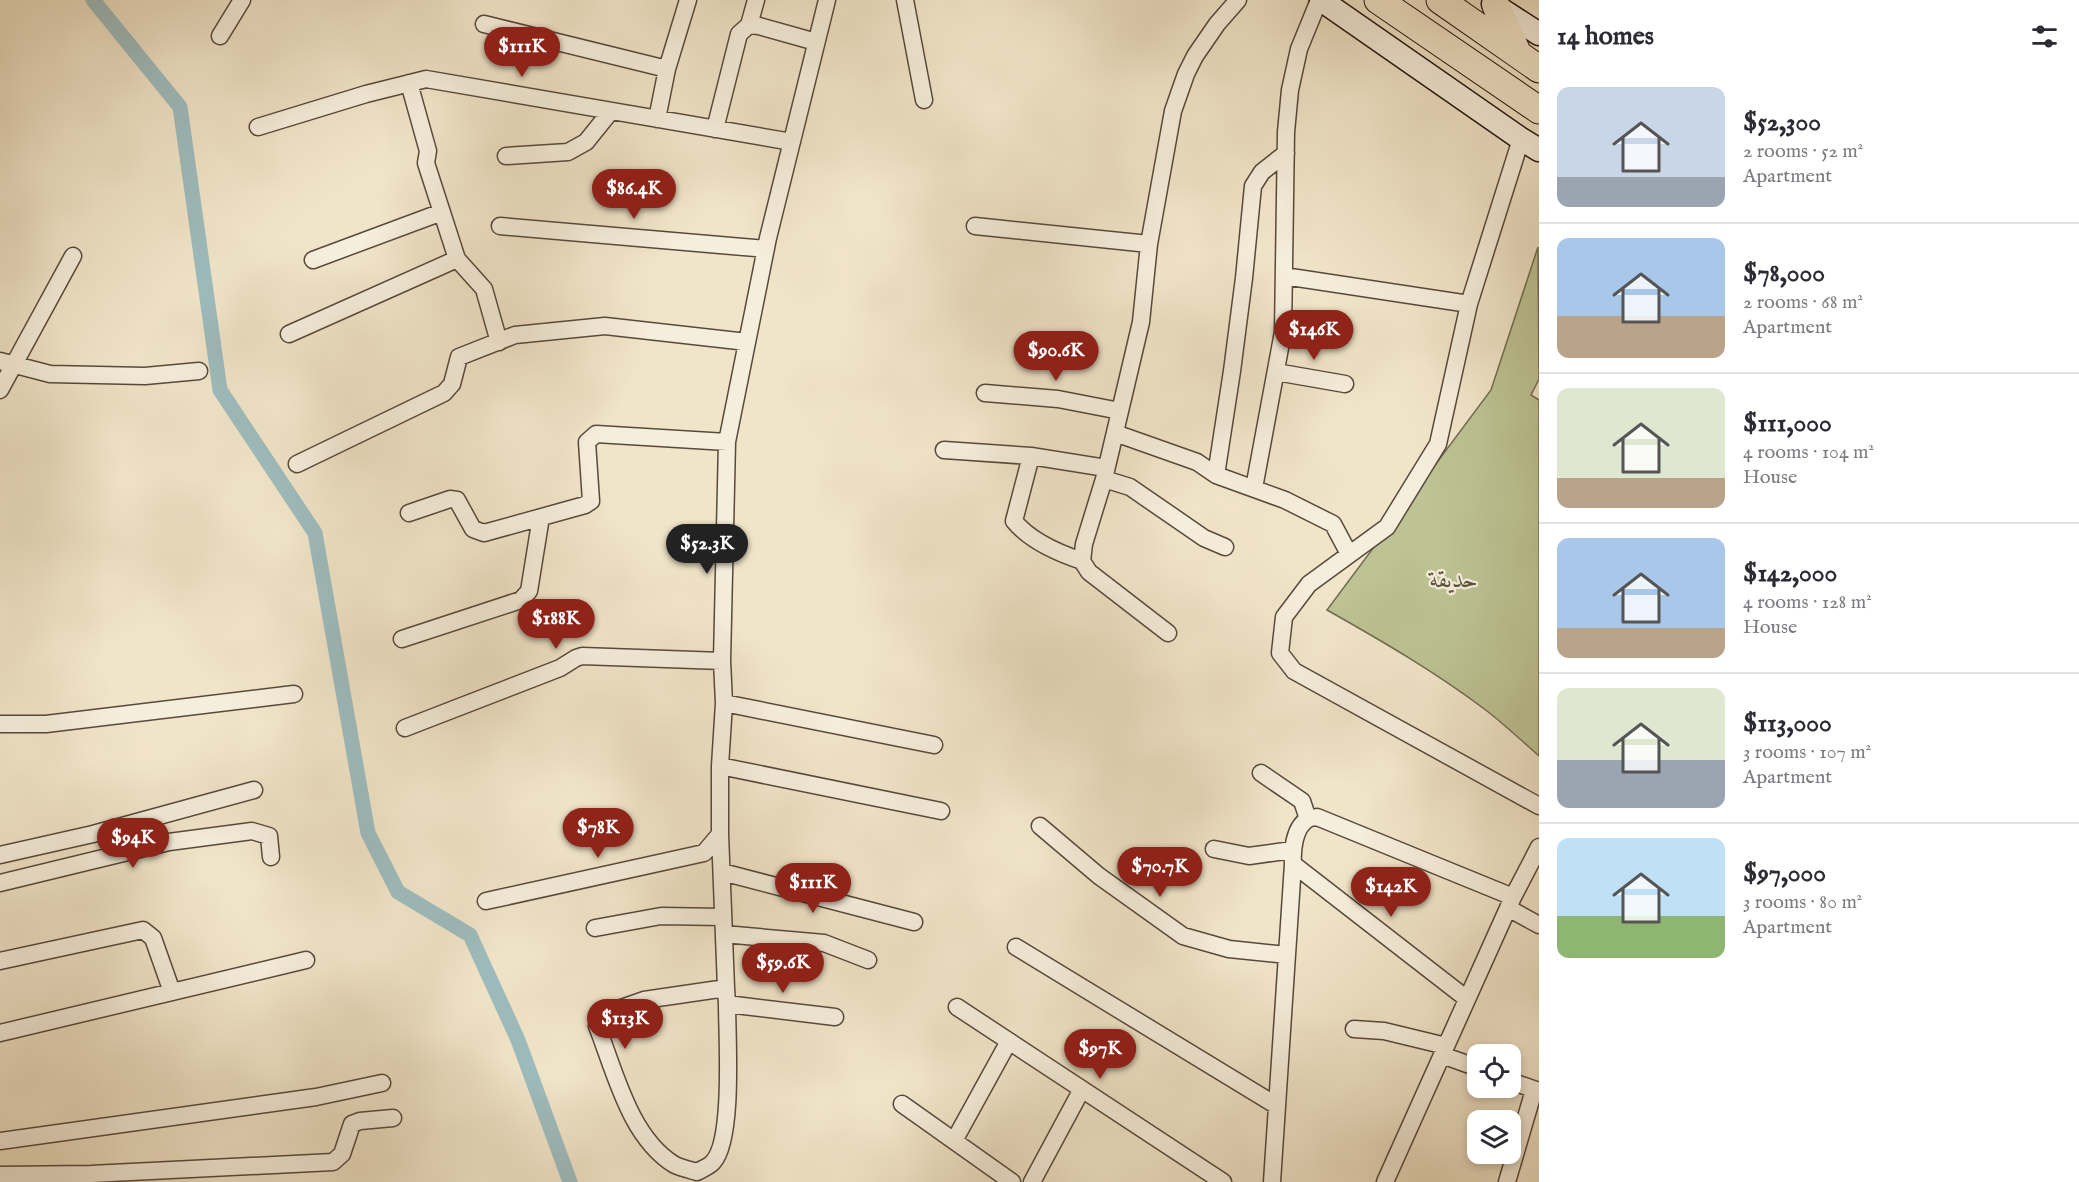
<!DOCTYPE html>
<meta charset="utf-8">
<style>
:root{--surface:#fff;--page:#f7f7f7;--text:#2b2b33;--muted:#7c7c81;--line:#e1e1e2;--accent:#8f2418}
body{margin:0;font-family:"IM FELL English",Amiri,serif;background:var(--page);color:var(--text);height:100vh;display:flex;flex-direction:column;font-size:22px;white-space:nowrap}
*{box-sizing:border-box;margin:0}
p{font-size:20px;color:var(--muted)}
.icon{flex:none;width:33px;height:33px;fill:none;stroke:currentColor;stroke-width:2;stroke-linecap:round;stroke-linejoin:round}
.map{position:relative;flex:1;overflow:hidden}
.sheet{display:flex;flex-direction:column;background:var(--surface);width:540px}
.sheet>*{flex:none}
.controls{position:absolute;left:1467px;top:1044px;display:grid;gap:12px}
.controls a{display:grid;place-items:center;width:54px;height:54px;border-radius:12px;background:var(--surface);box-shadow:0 3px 9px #0003;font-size:30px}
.price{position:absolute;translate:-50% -51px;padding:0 14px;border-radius:21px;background:var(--accent);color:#fff;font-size:20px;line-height:39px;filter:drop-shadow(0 2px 3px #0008)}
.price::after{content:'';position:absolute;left:50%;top:36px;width:18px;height:14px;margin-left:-9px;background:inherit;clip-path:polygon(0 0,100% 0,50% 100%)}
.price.selected{background:#222;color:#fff}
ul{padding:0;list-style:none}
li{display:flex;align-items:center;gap:18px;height:150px;padding:0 18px}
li+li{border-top:2px solid var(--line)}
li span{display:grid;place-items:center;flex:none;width:168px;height:120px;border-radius:12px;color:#555}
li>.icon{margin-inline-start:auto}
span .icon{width:72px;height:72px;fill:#fffc;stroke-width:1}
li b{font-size:26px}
h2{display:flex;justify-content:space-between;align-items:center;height:72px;padding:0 18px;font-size:26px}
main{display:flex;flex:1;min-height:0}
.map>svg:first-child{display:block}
</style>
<main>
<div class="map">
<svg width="1539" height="1182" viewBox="0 0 1539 1182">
<rect width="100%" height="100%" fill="#f1e5c9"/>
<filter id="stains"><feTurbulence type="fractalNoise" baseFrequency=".00333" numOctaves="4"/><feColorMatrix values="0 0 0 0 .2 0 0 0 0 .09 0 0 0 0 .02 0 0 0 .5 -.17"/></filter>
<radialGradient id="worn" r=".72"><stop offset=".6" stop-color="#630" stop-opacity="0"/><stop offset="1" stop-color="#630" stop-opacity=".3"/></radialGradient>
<!-- green -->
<path fill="#bdc394" stroke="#706c50" stroke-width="1.5" d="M 1538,247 L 1539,379 L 1531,395 L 1539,400 L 1539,756 C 1522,741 1505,725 1487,711 C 1437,673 1382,641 1327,610 L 1491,390 Z"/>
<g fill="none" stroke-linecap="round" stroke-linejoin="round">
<!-- canal -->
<path stroke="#9ebdbf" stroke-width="15" d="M 93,0 L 180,107 L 220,390 L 315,533 L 368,833 L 398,892 L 470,935 L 518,1040 L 570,1182"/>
<!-- minor casing -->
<g stroke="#57493c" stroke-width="19">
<path id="minor" d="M 905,0 L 924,100
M 484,24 L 667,69 L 657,119
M 749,25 L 756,0
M 220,36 L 242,0
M 667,69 L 688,0
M 409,83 L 428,151 L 426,163 L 457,259 L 484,289 L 499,342
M 258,127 L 366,94 L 426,79 L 792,142
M 715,129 L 739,34 L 749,25 L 759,26 L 816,42
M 1521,139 L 1469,304 L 1438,444 L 1387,527 L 1309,584 L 1284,617 L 1280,653 L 1294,671 L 1539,806
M 506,156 L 568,152 L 586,142 L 611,111
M 500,226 L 766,249
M 975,226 L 1149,244
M 313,260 L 442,212
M 1284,276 L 1469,304
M 289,334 L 457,259
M 0,361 L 50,374 L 145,376 L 199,371
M 1276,372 L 1345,384
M 0,390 L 73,256
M 985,393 L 1058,399 L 1120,411
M 1115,433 L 1197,462 L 1216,475 L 1285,500 L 1333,524 L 1349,554
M 944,450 L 1031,456 L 1106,468
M 1031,456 L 1014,521 C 1030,541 1058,553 1082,561
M 297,464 L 444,393 L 452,384 L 459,357 L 515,335 L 605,326 L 747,342
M 1216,475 L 1232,371 L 1244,278 L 1253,186 L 1262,172 L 1286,153
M 1104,479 L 1130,487 L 1204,538 L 1225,547
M 1254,488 L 1283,332 L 1286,132 L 1290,90 L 1299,49 L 1319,0
M 409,513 L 450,499 L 457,500 L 473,529 L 484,533 L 585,505 L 591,501 L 587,442 L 596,434 L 727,442
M 1168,633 L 1089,572 L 1082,561 L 1084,544 L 1104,479 L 1141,322 L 1149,244 L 1173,111 L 1186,74 L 1195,56 L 1217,24 L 1238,0
M 402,639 L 521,600 L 529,591 L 541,517
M 724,703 L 934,745
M 0,724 L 46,724 L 294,694
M 405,728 L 560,668 L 576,658 L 582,656 L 722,661
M 720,766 L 941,811
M 1261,773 L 1302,801 L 1308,819
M 1040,826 L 1099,876 L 1183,936 L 1229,949 L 1287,955
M 1214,849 L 1249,856 L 1292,850
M 0,855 L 93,834 L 254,790
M 1293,864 L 1467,999
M 722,872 L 914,922
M 0,883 L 169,842 L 252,831 L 269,836 L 271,857
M 486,901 L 704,853 L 720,834
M 1508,908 L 1539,925
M 595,928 L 661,916 L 723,917
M 724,934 L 824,943 L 868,960
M 1016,947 L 1277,1106
M 0,961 L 143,930 L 153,938 L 172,992
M 726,988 L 644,1000 L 610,1012 L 597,1026 C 615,1072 630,1138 675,1165 C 682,1168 690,1170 697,1172 C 702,1169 710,1166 713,1162 C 734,1140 727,1036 727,1004 L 726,988 L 720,834 L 720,766 L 724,703 L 722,661 L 727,442 L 768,238 L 827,0
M 727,1004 L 835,1017
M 957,1007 L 1223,1182
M 1354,1029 L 1384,1031 L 1446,1046
M 0,1033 L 306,960
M 1442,1055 L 1478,1068
M 1510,1081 L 1539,1091
M 902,1104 L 1012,1182
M 0,1141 L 316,1097 L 382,1083
M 954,1141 L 1009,1041
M 0,1175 L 91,1174 L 333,1162 L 342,1154 L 352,1124 L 360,1121 L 393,1118
M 1032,1182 L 1082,1089
M 1272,1182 L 1293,864 C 1292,851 1294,827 1308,819 C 1310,817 1314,818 1317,817 L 1513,897
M 1385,1182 L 1513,897 L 1539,847
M 1507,1182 L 1534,1090"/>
</g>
<!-- secondary casing -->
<g stroke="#24150d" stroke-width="25">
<path id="secondary" d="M 1321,0 L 1521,139 L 1539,150
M 1493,4 L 1539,34"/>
</g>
<!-- trunk casing -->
<g stroke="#24150d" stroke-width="29">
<path id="trunk" d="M 1378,0 L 1539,110
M 1440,0 L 1539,69
M 1496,6 L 1518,54"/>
</g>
<!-- minor -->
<use href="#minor" stroke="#f6eedc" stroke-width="16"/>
<!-- secondary -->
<use href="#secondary" stroke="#f6eedc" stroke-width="22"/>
<!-- trunk -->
<use href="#trunk" stroke="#f1e5c9" stroke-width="27"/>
</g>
<g text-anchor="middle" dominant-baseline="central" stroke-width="4.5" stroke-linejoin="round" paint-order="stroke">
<!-- park labels -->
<g font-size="24" font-style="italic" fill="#5a523c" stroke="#f6eedc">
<text x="1454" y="580">حديقة</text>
</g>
</g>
<rect width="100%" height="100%" filter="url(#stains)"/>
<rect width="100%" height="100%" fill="url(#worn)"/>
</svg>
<div class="controls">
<a><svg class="icon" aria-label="locate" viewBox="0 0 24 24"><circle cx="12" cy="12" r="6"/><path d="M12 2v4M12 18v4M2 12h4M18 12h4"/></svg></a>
<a><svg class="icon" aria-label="layers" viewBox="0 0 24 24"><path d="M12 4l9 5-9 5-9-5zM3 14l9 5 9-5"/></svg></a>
</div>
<b class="price" style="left:522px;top:78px">$111K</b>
<b class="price" style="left:634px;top:220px">$86.4K</b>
<b class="price" style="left:1314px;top:361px">$146K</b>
<b class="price" style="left:1056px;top:382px">$90.6K</b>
<b class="price selected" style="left:707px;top:575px">$52.3K</b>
<b class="price" style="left:556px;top:650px">$188K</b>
<b class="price" style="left:598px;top:859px">$78K</b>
<b class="price" style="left:133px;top:869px">$94K</b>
<b class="price" style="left:1160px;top:898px">$70.7K</b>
<b class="price" style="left:813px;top:914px">$111K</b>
<b class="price" style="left:1391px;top:918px">$142K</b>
<b class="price" style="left:783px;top:994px">$59.6K</b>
<b class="price" style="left:625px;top:1050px">$113K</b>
<b class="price" style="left:1100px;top:1080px">$97K</b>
</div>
<section class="sheet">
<h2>14 homes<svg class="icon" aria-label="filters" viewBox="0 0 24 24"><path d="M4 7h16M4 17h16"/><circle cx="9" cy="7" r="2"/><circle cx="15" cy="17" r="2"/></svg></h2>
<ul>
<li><span style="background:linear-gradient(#c9d6e8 75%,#9aa5b1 0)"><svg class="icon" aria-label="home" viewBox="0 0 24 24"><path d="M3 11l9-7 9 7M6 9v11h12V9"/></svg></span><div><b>$52,300</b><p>2 rooms · 52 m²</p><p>Apartment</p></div></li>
<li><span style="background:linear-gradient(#a9c7e8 65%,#b9a48a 0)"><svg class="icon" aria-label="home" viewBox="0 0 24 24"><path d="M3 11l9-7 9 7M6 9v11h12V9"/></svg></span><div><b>$78,000</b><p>2 rooms · 68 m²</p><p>Apartment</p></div></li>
<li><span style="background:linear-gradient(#dfe7d0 75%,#b9a48a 0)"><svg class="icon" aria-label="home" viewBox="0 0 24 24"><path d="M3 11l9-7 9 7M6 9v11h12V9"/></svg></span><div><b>$111,000</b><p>4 rooms · 104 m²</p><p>House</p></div></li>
<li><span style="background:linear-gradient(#a9c7e8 75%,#b9a48a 0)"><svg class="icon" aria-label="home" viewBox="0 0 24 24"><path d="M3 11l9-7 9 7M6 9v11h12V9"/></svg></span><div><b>$142,000</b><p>4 rooms · 128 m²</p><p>House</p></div></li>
<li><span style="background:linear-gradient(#dfe7d0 60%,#9aa5b1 0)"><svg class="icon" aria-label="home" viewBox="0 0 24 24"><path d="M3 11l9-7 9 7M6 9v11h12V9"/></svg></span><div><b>$113,000</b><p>3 rooms · 107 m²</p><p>Apartment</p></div></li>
<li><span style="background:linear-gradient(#bfe0f5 65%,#8fb573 0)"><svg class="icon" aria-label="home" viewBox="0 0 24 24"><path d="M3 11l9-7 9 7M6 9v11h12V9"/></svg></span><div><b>$97,000</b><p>3 rooms · 80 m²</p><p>Apartment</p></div></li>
</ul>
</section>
</main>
